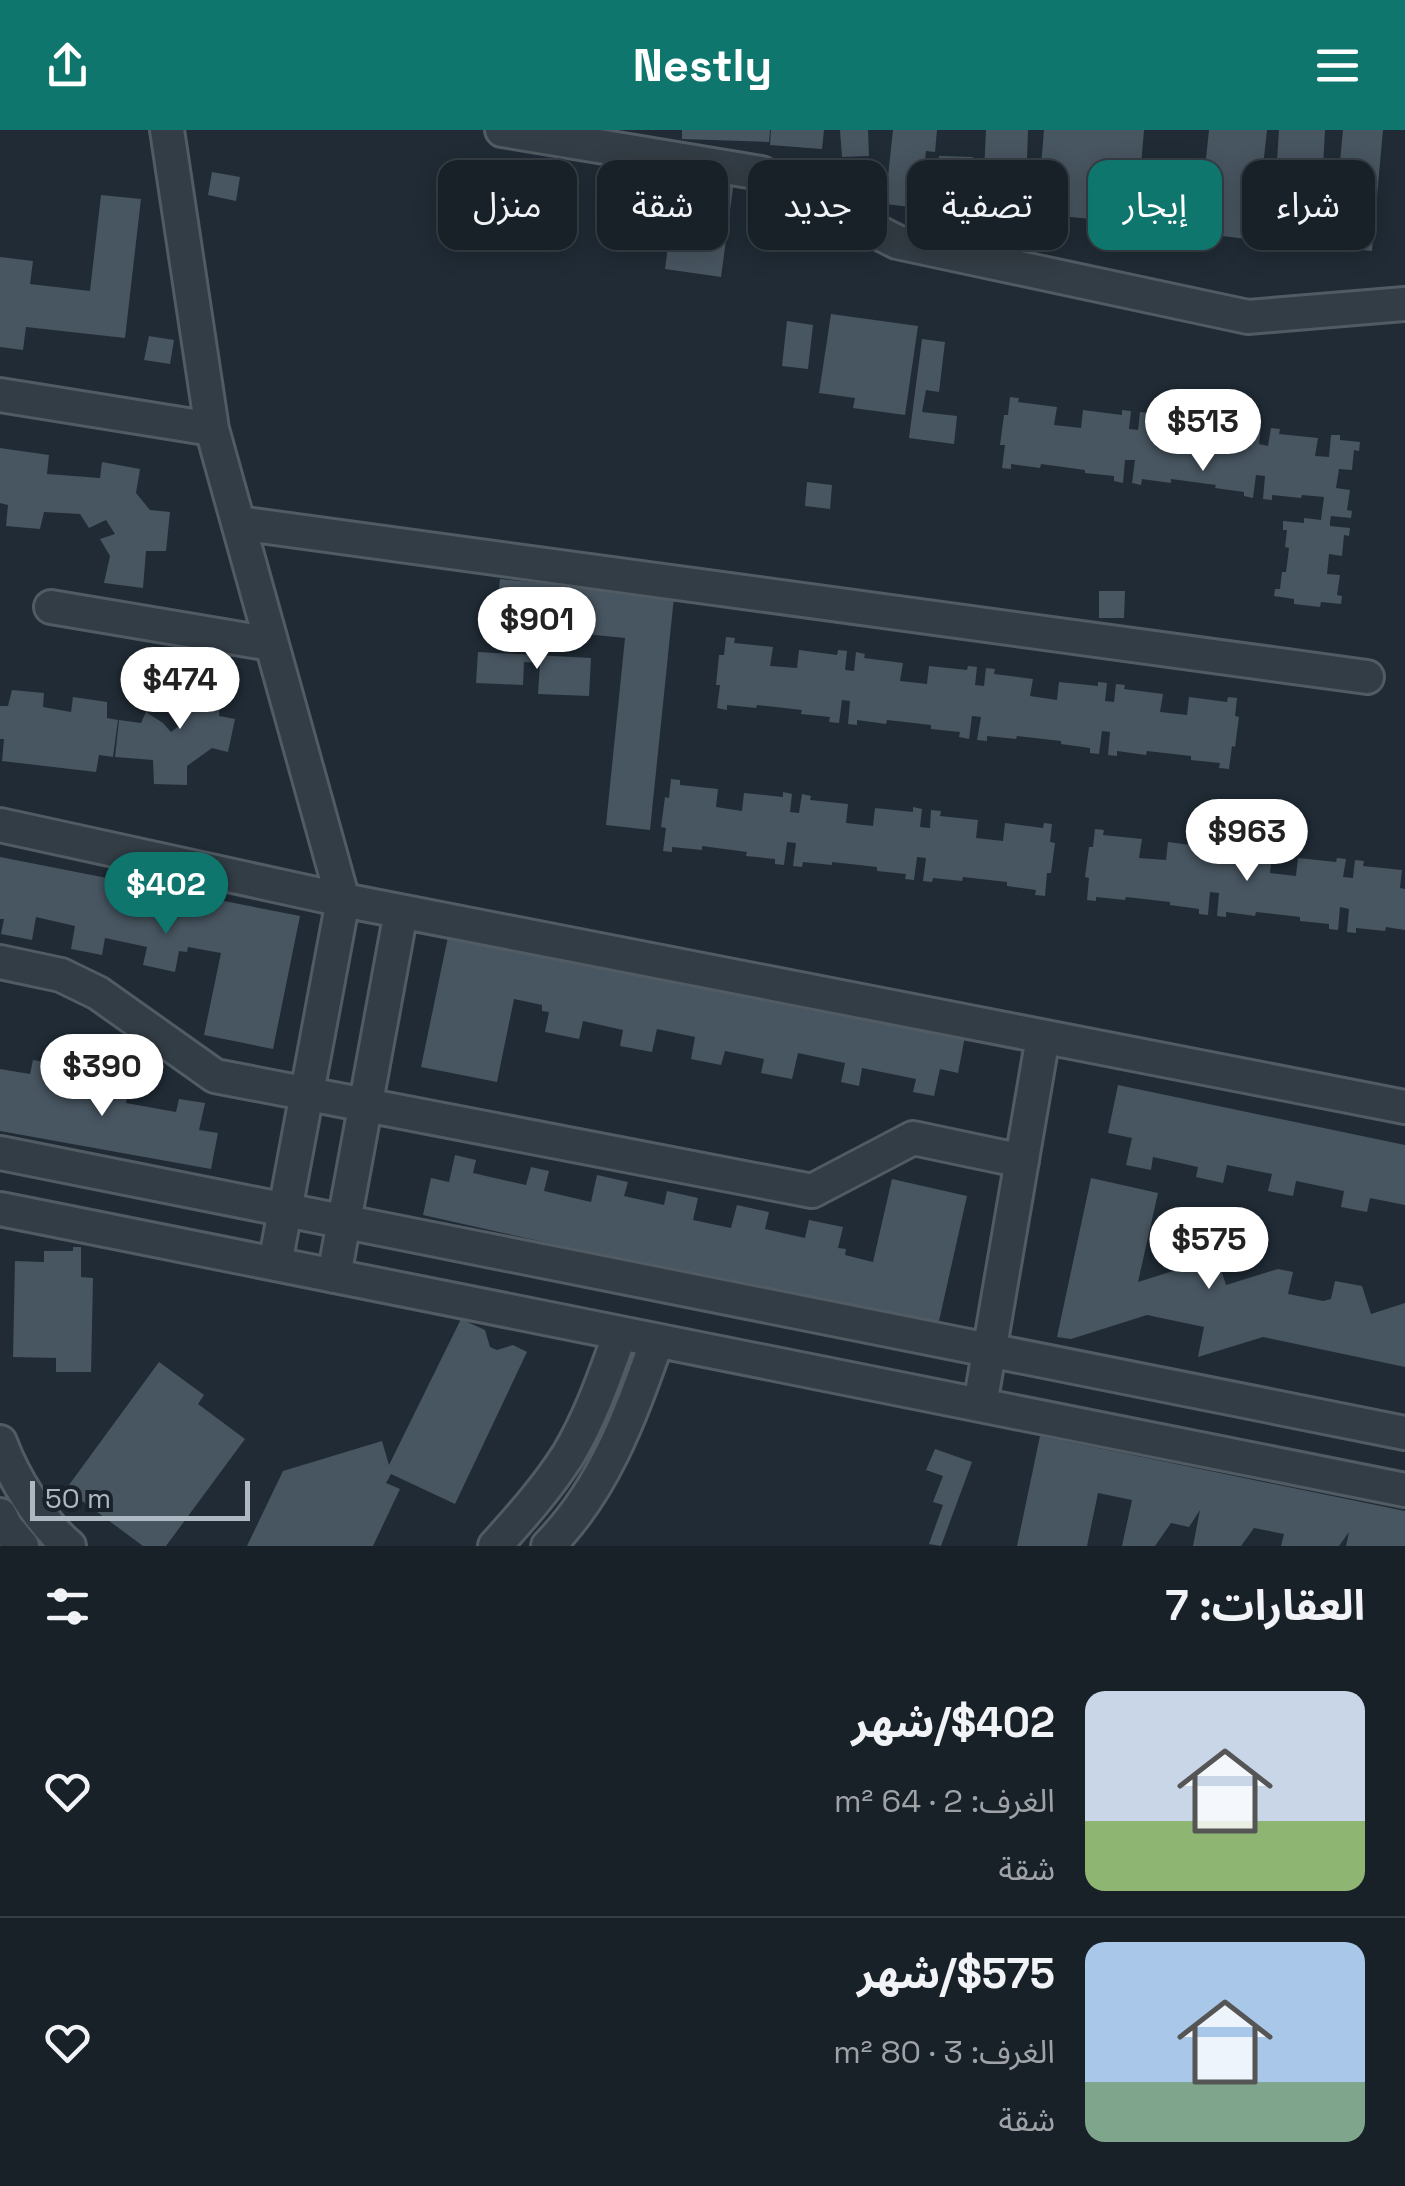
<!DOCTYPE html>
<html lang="ar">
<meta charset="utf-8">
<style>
:root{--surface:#182028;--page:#212830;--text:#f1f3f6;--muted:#9fa3a8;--line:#363e45;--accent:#0f766e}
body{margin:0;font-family:"Space Grotesk","Noto Sans Arabic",sans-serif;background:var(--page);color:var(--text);direction:rtl;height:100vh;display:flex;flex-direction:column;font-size:38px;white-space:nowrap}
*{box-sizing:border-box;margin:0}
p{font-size:32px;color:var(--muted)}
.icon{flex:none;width:55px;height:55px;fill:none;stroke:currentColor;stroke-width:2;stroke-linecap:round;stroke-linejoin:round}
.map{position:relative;height:1416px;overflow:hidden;direction:ltr}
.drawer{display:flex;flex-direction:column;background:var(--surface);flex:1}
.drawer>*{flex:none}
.banner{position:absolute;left:30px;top:30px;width:1345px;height:90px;direction:rtl;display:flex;gap:20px}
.scale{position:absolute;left:30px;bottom:25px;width:220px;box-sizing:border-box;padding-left:10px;border:5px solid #adb8c2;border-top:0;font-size:28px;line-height:35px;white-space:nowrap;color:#adb8c2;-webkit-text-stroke:8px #19222a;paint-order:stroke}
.price{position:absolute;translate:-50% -85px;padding:0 22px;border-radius:35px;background:#fff;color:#222;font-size:32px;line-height:65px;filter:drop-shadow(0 2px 5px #0008)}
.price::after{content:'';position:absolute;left:50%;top:60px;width:30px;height:22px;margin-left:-15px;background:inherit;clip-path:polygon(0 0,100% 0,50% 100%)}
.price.on{background:var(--accent);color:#fff}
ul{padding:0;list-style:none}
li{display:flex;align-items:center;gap:30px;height:250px;padding:0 40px}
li+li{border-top:2px solid var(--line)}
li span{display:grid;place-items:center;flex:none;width:280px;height:200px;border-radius:20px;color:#555}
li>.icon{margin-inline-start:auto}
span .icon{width:120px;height:120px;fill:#fffc;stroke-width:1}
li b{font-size:42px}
h2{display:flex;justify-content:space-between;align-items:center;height:120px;padding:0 40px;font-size:42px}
.tag{padding:0 35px;border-radius:20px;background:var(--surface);box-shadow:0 5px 25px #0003,0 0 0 2px var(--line);font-size:35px;line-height:90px}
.tag.on{background:var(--accent);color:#fff}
header{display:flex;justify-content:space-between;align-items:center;height:130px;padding:0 40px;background:var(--accent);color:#fff;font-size:45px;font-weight:600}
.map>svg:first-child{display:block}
</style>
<header><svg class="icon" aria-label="menu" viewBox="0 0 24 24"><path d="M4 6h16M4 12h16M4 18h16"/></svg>Nestly<svg class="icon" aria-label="share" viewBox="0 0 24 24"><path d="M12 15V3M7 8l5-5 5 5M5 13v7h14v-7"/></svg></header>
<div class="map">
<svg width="1405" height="1416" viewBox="0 0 1405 1416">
<rect width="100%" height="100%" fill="#202b35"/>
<!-- building -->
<path fill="#485661" d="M 682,0 L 770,0 L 769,12 L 682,9 Z
M 771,0 L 824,0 L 822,19 L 770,15 Z
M 840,0 L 868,0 L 869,26 L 842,27 Z
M 893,0 L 937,0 L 935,22 L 926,21 L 920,78 L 885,74 Z
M 986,0 L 1028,0 L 1025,89 L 982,87 Z
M 1044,0 L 1144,0 L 1136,93 L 1037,84 Z
M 1209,0 L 1267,0 L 1255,110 L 1198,103 Z
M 1279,0 L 1325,0 L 1319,112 L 1272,109 Z
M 1343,0 L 1383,0 L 1372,121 L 1332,117 Z
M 939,26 L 973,27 L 971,83 L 937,82 Z
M 679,28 L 736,36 L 721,147 L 665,139 L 672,86 L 662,84 L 665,59 L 674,60 Z
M 212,42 L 240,47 L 236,71 L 208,65 Z
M 101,65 L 141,69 L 125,208 L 26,197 L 23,220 L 0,217 L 0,127 L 33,131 L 30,154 L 90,161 Z
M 831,184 L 918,196 L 905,285 L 853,278 L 855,268 L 819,263 Z
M 787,191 L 813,195 L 808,239 L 782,236 Z
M 149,206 L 174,210 L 170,234 L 144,230 Z
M 922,209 L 945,212 L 939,262 L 926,260 L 922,282 L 957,286 L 954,314 L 909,308 Z
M 1010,267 L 1019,268 L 1018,272 L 1057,277 L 1054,295 L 1081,298 L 1083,280 L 1122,285 L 1122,280 L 1131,281 L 1129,299 L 1138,300 L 1140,282 L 1149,283 L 1149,287 L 1187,292 L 1185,310 L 1211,313 L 1213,295 L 1252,300 L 1252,295 L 1261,296 L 1259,314 L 1268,316 L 1271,298 L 1280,299 L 1279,304 L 1318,308 L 1315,326 L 1329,327 L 1331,305 L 1340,305 L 1340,310 L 1360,312 L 1359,321 L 1354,320 L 1352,340 L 1339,339 L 1336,358 L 1350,360 L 1347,380 L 1352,381 L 1351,388 L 1331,386 L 1330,391 L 1330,396 L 1350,398 L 1349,406 L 1344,405 L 1342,426 L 1329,424 L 1327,444 L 1340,445 L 1337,465 L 1342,466 L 1341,474 L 1321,472 L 1320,477 L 1294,474 L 1294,469 L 1274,466 L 1275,459 L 1280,459 L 1282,442 L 1286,442 L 1289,418 L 1285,417 L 1287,400 L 1283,400 L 1283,391 L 1304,393 L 1304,388 L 1321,390 L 1324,367 L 1302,365 L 1301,368 L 1272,365 L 1272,370 L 1263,369 L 1265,346 L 1256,345 L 1253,368 L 1244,366 L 1244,362 L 1215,358 L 1216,355 L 1171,349 L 1171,353 L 1142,349 L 1141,355 L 1132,353 L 1135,330 L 1125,330 L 1123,353 L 1114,351 L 1114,346 L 1085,343 L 1085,340 L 1041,334 L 1040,338 L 1011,334 L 1011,339 L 1002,338 L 1005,315 L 1000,315 L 1004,285 L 1008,285 Z
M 0,318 L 49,325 L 47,344 L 100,348 L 102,332 L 140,339 L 136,363 L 150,380 L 170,382 L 166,421 L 146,421 L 143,458 L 104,453 L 110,426 L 100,409 L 115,404 L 106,390 L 89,398 L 80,384 L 44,382 L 40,399 L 6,396 L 8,375 L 0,373 Z
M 807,352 L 832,355 L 830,379 L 805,376 Z
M 500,449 L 674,467 L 650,700 L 606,695 L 625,508 L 495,495 Z
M 1099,461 L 1125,461 L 1124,488 L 1099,488 Z
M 726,507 L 735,508 L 734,513 L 773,517 L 770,536 L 797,538 L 799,520 L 837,525 L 838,520 L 847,521 L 845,540 L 854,541 L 856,522 L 865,524 L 864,528 L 903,533 L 900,551 L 927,554 L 929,536 L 967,540 L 968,536 L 977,537 L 975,555 L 984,556 L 986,538 L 995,539 L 994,544 L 1033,549 L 1030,566 L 1057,570 L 1059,552 L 1098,556 L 1098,552 L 1107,553 L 1105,571 L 1114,572 L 1116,554 L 1125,555 L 1124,559 L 1163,564 L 1160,582 L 1187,585 L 1189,567 L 1227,572 L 1228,567 L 1237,568 L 1235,586 L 1239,587 L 1235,617 L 1232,616 L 1229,639 L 1219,638 L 1220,633 L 1191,630 L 1191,626 L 1147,621 L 1146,625 L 1117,621 L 1117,626 L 1108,625 L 1110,602 L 1102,601 L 1099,624 L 1090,623 L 1090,618 L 1061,614 L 1061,611 L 1017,606 L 1016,609 L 987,606 L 987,611 L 977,610 L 981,587 L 972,586 L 969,609 L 959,607 L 960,602 L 931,599 L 931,595 L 887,590 L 886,594 L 857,590 L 857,595 L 848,594 L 850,571 L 842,570 L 839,593 L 829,592 L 830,587 L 801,584 L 802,580 L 757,575 L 756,578 L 727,575 L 727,580 L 717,578 L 720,555 L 716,555 L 719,525 L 724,525 Z
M 478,522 L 591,528 L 589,566 L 538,564 L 540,533 L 524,532 L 523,555 L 476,553 Z
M 192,539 L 221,542 L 219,586 L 235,589 L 228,622 L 212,618 L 187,636 L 187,655 L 154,654 L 153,630 L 115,627 L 119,590 L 141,593 L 146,582 L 163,593 L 171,602 L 184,592 L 176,584 L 175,564 L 187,565 Z
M 12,560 L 44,563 L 43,577 L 71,582 L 73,567 L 107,572 L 107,588 L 118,590 L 113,627 L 99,625 L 96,642 L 2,631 L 4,609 L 0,609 L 0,576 L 8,576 Z
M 671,649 L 680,650 L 680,655 L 718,659 L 716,677 L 742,681 L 744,663 L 783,667 L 783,662 L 792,664 L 790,682 L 799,683 L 802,664 L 811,666 L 810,670 L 848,674 L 846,693 L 873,696 L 875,678 L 913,682 L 913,677 L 922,679 L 920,697 L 930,698 L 931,680 L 941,681 L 940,686 L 978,690 L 976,708 L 1003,711 L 1005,693 L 1043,698 L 1044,693 L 1052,694 L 1050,712 L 1055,713 L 1051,743 L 1047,743 L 1045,766 L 1035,765 L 1036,760 L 1007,756 L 1007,752 L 963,747 L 962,751 L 933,748 L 932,752 L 923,751 L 926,728 L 917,727 L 914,750 L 905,749 L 906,744 L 877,741 L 877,737 L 832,732 L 832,735 L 803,732 L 802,737 L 793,736 L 796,713 L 787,712 L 784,735 L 775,734 L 775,729 L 746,726 L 747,722 L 702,716 L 702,720 L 672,717 L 672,722 L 663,721 L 666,698 L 661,697 L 665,667 L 669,668 Z
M 1095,699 L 1104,700 L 1103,705 L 1142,709 L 1139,728 L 1166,730 L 1168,712 L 1206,717 L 1207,712 L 1216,713 L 1213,731 L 1222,732 L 1225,714 L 1234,715 L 1233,720 L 1272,725 L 1270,743 L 1296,746 L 1298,728 L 1336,732 L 1337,728 L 1346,729 L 1343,747 L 1353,748 L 1355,730 L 1364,731 L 1363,736 L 1402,740 L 1400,758 L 1405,759 L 1405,800 L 1386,797 L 1385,801 L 1356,798 L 1356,803 L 1347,802 L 1349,779 L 1340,777 L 1338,800 L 1329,799 L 1329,794 L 1300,791 L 1300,787 L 1256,782 L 1255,786 L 1226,782 L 1226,787 L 1217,786 L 1219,763 L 1210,762 L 1208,785 L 1199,784 L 1199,779 L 1170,775 L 1170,772 L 1126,767 L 1125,770 L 1096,767 L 1096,771 L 1087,770 L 1089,748 L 1085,747 L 1089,717 L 1093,717 Z
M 0,727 L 300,786 L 273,919 L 204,905 L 221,823 L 188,817 L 187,822 L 179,821 L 175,842 L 143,835 L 147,817 L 105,808 L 102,825 L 71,819 L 75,796 L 36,787 L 32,810 L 1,804 L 4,789 L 0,789 Z
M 449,802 L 965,906 L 958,943 L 940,939 L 934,966 L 913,962 L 916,949 L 862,938 L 859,956 L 841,952 L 845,933 L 798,923 L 792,949 L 761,943 L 764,929 L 725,921 L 721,935 L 691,929 L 695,907 L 657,899 L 652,922 L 620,916 L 623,900 L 583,891 L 579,909 L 545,902 L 549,882 L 542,881 L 542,875 L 514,869 L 497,952 L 421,937 Z
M 33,930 L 65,936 L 60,962 L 105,971 L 109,951 L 130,955 L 126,973 L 176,982 L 179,969 L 205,973 L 199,1000 L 218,1003 L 211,1039 L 0,1001 L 0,939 L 30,944 Z
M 1118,955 L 1405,1015 L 1405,1075 L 1370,1068 L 1367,1082 L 1341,1077 L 1344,1061 L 1296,1051 L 1293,1066 L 1268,1061 L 1272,1044 L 1227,1035 L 1223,1053 L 1196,1047 L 1198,1037 L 1153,1027 L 1151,1040 L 1126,1035 L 1132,1008 L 1108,1003 Z
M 455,1025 L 476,1030 L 473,1043 L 526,1055 L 531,1037 L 549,1041 L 544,1061 L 591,1072 L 597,1045 L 628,1052 L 624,1066 L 664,1075 L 667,1061 L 698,1068 L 693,1090 L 731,1098 L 737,1075 L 769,1082 L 765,1099 L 805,1108 L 809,1090 L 843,1097 L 838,1118 L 846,1119 L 845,1125 L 873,1132 L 892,1049 L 967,1066 L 937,1200 L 423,1085 L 431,1048 L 449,1052 Z
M 1091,1048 L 1158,1063 L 1138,1152 L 1189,1136 L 1192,1121 L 1217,1127 L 1226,1155 L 1278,1139 L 1293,1142 L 1288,1164 L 1323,1171 L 1331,1169 L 1335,1151 L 1362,1156 L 1371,1184 L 1405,1173 L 1405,1237 L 1263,1207 L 1198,1227 L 1204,1197 L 1147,1185 L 1071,1209 L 1057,1207 Z
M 73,1117 L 81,1117 L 81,1147 L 93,1148 L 91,1242 L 56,1242 L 56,1228 L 13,1227 L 15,1131 L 44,1132 L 44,1121 L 73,1121 Z
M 461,1189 L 485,1200 L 490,1217 L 497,1220 L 513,1215 L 527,1222 L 455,1374 L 391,1344 L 386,1353 L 400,1359 L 373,1416 L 247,1416 L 283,1341 L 382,1311 L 389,1335 Z
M 159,1232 L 204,1265 L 198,1274 L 245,1309 L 166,1416 L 143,1416 L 66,1359 Z
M 1040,1306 L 1405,1381 L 1405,1416 L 1346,1416 L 1349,1402 L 1339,1416 L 1281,1416 L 1284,1404 L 1254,1398 L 1241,1416 L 1193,1416 L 1200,1380 L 1189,1397 L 1171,1393 L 1155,1416 L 1122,1416 L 1132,1370 L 1098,1363 L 1087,1416 L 1017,1416 Z
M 935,1319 L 972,1332 L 941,1416 L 929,1414 L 943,1375 L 933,1372 L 943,1346 L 926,1340 Z"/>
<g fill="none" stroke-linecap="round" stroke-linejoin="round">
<!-- minor casing -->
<g stroke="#515b63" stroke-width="38">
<path id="minor" d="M 167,0 L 212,299 L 343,770 L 1405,977
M 502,0 L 761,43 L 897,112 L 1248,187 L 1405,174
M 0,265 L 212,299
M 238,393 L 1367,547
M 51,477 L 271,514
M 0,695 L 343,770 L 275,1134
M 0,832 L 61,845 L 98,863 L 215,946 L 812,1061 L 913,1008 L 1022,1031
M 0,1023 L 1405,1303
M 0,1079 L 1405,1360
M 334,1146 L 401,782
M 980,1275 L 1043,907
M 0,1312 C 13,1347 40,1392 69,1416
M 0,1385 L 6,1397 L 22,1416
M 495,1416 C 521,1387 547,1358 568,1325 C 591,1287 605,1245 620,1204
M 548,1416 C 605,1358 630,1286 657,1211"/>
</g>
<!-- minor -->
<use href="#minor" stroke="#333d45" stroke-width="32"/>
</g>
</svg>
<div class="scale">50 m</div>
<b class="price" style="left:1203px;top:344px">$513</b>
<b class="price" style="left:537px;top:542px">$901</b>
<b class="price" style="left:180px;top:602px">$474</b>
<b class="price" style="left:1247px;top:754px">$963</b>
<b class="price on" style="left:166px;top:807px">$402</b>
<b class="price" style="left:102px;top:989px">$390</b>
<b class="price" style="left:1209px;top:1162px">$575</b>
<div class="banner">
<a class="tag">شراء</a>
<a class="tag on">إيجار</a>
<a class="tag">تصفية</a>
<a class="tag">جديد</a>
<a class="tag">شقة</a>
<a class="tag">منزل</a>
</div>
</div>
<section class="drawer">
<h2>العقارات: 7<svg class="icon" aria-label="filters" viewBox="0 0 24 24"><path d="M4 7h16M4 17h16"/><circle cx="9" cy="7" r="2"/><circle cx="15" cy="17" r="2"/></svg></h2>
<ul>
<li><span style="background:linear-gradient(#c9d6e8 65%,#8fb573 0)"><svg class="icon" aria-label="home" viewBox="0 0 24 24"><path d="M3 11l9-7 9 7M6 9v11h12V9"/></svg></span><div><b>$402/شهر</b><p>الغرف: 2 · 64 m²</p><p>شقة</p></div><svg class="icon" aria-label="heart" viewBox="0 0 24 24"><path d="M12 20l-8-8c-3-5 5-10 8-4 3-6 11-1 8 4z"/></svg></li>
<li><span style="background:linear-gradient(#a9c7e8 70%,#7fa58c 0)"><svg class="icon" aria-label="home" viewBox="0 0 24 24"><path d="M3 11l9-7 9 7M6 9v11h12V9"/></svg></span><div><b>$575/شهر</b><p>الغرف: 3 · 80 m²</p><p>شقة</p></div><svg class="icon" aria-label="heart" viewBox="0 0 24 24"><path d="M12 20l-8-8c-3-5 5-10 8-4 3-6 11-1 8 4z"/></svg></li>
</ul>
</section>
